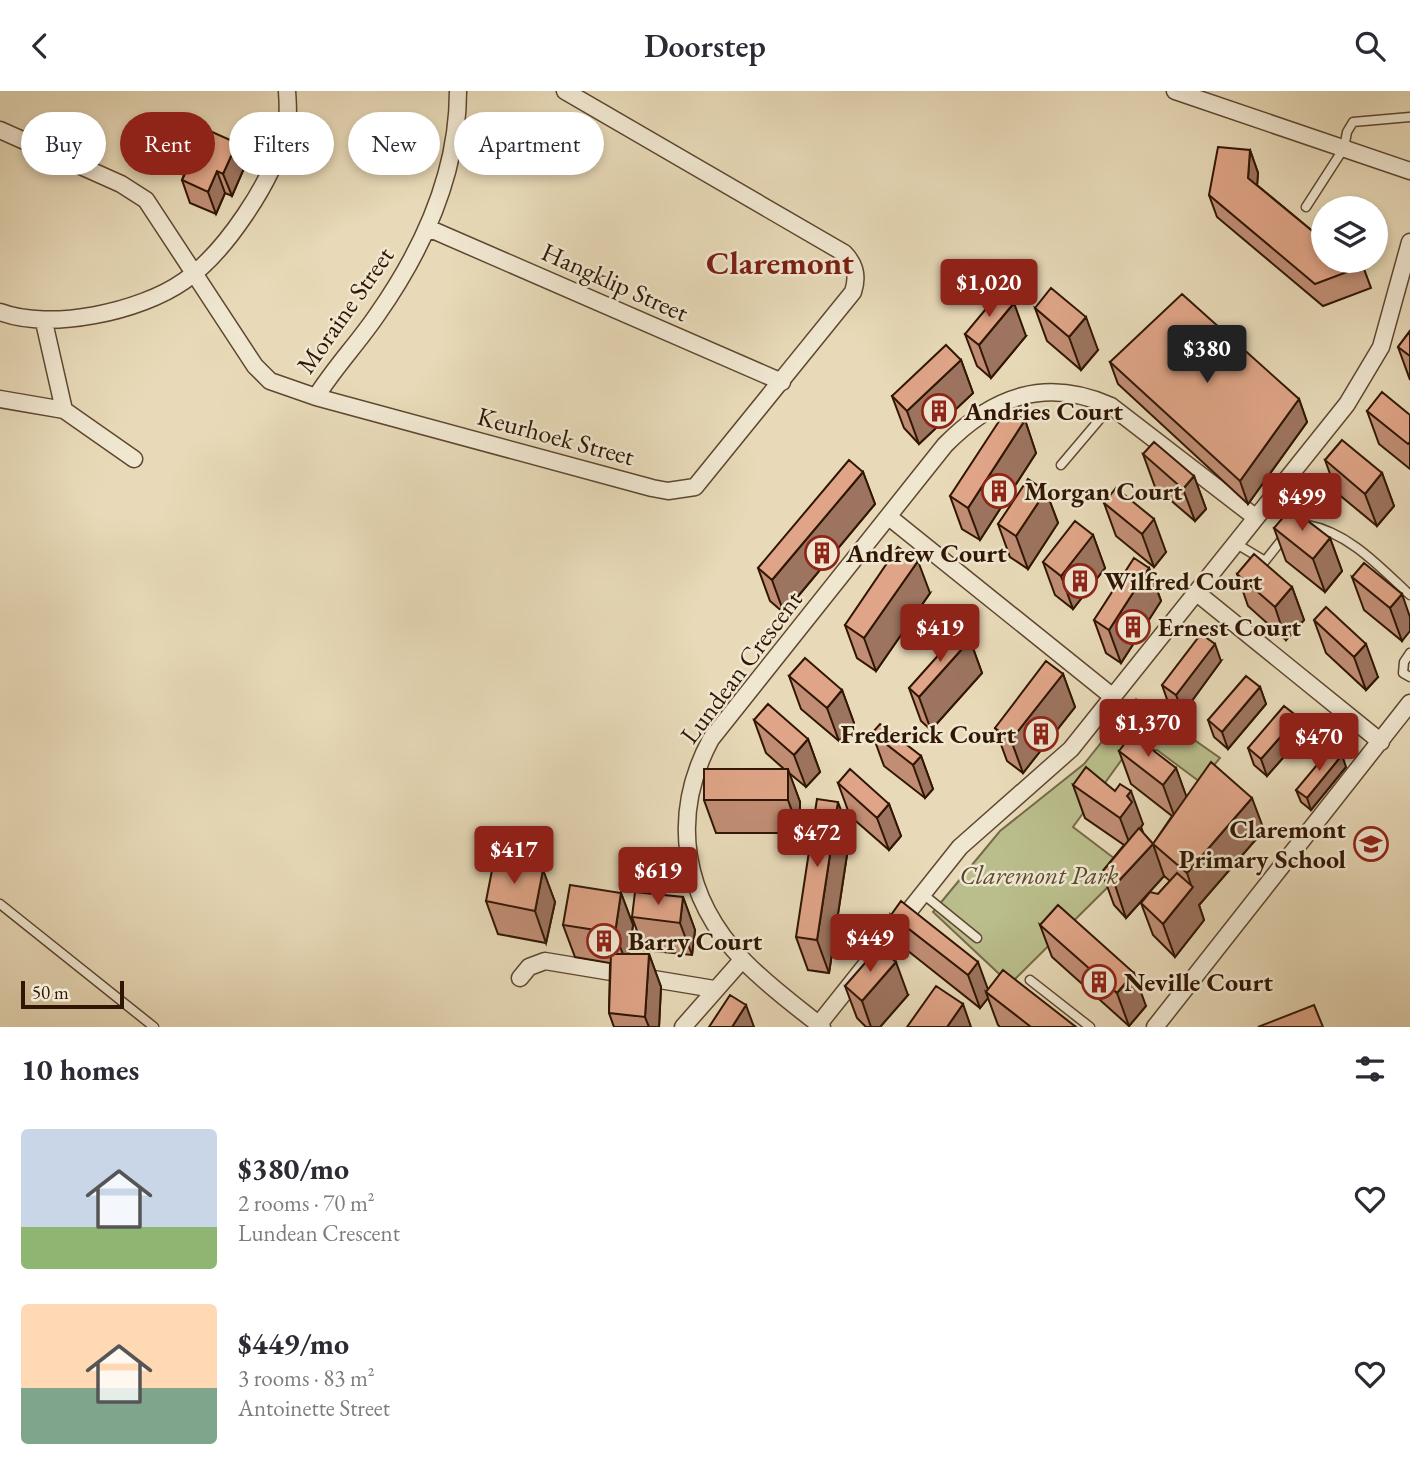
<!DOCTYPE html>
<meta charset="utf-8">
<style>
:root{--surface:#fff;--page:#f7f7f7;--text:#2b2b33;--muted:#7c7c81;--accent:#8f2418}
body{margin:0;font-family:"EB Garamond",serif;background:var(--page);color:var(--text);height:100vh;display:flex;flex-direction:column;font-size:26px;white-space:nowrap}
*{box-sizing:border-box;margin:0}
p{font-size:23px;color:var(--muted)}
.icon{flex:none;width:38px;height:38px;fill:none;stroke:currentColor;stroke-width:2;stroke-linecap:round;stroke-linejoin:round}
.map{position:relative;height:936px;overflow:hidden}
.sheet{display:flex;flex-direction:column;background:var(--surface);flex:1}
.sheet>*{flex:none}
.hud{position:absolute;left:21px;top:21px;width:700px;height:63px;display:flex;gap:14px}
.tools{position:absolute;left:1311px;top:105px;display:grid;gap:14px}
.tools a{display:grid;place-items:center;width:77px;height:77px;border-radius:50%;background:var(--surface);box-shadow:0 4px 10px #0003;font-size:35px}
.scale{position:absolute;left:21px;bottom:18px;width:103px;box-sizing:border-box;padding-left:7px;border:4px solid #301603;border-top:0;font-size:19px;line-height:24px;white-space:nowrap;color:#301603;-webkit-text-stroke:5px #f0e7d1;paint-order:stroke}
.price{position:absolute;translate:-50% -60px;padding:0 16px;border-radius:7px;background:var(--accent);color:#fff;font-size:23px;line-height:46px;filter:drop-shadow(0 2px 4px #0008)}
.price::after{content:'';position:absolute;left:50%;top:42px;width:21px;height:16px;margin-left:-10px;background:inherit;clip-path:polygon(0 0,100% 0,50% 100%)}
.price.active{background:#222;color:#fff}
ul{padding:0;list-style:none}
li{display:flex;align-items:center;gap:21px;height:175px;padding:0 21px}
li span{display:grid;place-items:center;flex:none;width:196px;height:140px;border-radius:7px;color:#555}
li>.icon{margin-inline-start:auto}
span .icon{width:84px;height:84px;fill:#fffc;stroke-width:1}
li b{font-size:30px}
h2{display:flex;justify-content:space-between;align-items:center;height:84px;padding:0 21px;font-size:30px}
.tag{padding:0 24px;border-radius:32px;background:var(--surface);box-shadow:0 4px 10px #0003;font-size:24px;line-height:63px}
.tag.active{background:var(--accent);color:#fff}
header{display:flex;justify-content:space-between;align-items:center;height:91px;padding:0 21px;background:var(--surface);font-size:32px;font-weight:600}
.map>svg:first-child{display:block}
</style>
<header><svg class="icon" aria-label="back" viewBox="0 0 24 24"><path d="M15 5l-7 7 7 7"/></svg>Doorstep<svg class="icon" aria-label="search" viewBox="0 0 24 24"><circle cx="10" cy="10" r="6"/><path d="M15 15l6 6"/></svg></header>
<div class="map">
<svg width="1410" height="936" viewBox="0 0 1410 936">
<rect width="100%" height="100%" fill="#e8dab8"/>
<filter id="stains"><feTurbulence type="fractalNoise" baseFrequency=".00286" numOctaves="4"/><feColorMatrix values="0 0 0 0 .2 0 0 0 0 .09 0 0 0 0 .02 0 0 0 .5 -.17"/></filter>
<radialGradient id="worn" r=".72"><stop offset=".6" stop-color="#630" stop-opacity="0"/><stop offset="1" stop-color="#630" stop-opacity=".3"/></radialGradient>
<!-- green -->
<path fill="#babe8c" stroke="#756a48" stroke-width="2" d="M 1136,608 L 1220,667 L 1200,691 L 1157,659 L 1128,660 L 1073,736 L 1127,777 L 1010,893 L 933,821 L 1000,740 L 1084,673 Z"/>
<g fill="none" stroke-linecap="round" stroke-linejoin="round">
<!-- lane casing -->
<g stroke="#5e4730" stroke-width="11">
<path id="lane" d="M 1306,116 L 1344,57 L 1347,41 L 1353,31 L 1410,26
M 1061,374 L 1111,315
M 1307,434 C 1348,441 1380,476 1410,504
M 1235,452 L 1265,470 L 1284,446
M 1410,562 L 1404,571 L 1403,582 L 1410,586
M 923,803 L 977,847
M 0,813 L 154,936
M 1030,889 L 1090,936"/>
</g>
<!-- street casing -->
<g stroke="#5e4730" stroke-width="19">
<path id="street" d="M 1175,0 L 1410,80
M 0,39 L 121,93 L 146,109 L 255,275 L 270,290 L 316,306 L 652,397 L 668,400 L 695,396 L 853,201 C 858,186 856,174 844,162 L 565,0
M 428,137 L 782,291
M 0,221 C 50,240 140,221 184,190 C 225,162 272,91 285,42 C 289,29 288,14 287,0
M 44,231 L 64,319 L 134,368
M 316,306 C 334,277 358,252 377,224 C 424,157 458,82 458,0
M 0,308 L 64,319
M 889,426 L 1113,606
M 1197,502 L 1381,651
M 520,887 L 529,876 L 545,870 L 714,898
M 819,933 L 960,756 L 1071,658 L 1347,313 L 1381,256 L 1410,151
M 683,936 L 742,869
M 822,936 C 796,915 768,895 744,870 C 683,807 669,726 711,648 L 945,354 C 993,305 1046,286 1111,315 L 1255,426
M 1155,936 L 1410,612"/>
</g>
<!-- lane -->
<use href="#lane" stroke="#f0e7d1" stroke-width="8"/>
<!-- street -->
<use href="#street" stroke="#f0e7d1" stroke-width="16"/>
</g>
<!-- wall -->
<path fill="#c18e75" stroke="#301603" stroke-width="2" d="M 162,56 L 245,75 L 232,105 L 225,102 L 216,123 L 190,112 L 182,89 L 184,84 L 171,78 Z
M 1250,59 L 1258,82 L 1257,94 L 1322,148 L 1361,170 L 1371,197 L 1323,215 L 1217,126 L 1209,104 Z
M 1035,217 L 1098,259 L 1081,279 L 1047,250 Z
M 1410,240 L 1410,289 L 1398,256 Z
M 965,243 L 1026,245 L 991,287 L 977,275 Z
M 961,269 L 973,302 L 919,353 L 904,337 L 892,305 Z
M 1110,271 L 1299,308 L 1307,331 L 1248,413 L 1118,293 Z
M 1367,320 L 1410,324 L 1410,378 L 1379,353 Z
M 1025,329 L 1036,362 L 980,449 L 962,438 L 950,405 Z
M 1143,363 L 1194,385 L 1206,418 L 1195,430 L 1155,396 Z
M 1325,369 L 1382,382 L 1394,415 L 1377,435 L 1337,402 Z
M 863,381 L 875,413 L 784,522 L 770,510 L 758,477 Z
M 1046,400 L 1058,432 L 1028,478 L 1010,466 L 998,433 Z
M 1104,412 L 1166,461 L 1154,476 L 1116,445 Z
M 1274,437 L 1330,447 L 1342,480 L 1325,501 L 1286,470 Z
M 1093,444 L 1105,477 L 1073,518 L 1055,504 L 1043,471 Z
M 1149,477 L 1161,510 L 1121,572 L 1106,562 L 1094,529 Z
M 1237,483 L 1292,496 L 1304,529 L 1286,549 L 1248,515 Z
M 1352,486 L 1410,526 L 1402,550 L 1364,519 Z
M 930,502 L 876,580 L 857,567 L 845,534 Z
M 1314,529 L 1378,586 L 1366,599 L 1326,562 Z
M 970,549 L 982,582 L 931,639 L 921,630 L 909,597 Z
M 1221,570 L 1183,622 L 1168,611 L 1162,594 Z
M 1063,583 L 1075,616 L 1023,682 L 1007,670 L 995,637 Z
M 789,585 L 842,599 L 854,632 L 839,650 L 801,618 Z
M 1260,596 L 1266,613 L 1228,658 L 1214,646 L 1208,629 Z
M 1298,626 L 1304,643 L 1267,685 L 1254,674 L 1248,657 Z
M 754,629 L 808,648 L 820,681 L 806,696 L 789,682 L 800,711 L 800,742 L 716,742 L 704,709 L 784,678 L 766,662 Z
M 872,642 L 921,665 L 933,698 L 925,707 L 884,675 Z
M 1119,660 L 1176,677 L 1186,705 L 1264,739 L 1199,814 L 1204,829 L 1175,866 L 1153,844 L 1141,812 L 1158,803 L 1170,790 L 1164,785 L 1126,827 L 1114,814 L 1102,781 L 1124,754 L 1085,727 L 1073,694 L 1143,733 L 1141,736 L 1143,742 L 1153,753 L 1172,725 L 1131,693 Z
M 1346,676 L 1311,719 L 1301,711 L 1296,699 Z
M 838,692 L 889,713 L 901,745 L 889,759 L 850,725 Z
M 850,744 L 829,882 L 808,879 L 796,846 Z
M 543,779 L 555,811 L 546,852 L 498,843 L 486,810 Z
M 621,802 L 633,834 L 628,863 L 649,863 L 661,896 L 659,936 L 614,936 L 609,922 L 610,872 L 575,866 L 563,834 Z
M 683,806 L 695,839 L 692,864 L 644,859 L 632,826 Z
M 891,824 L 988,898 L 1076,936 L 1000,936 L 998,934 L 988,907 L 980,917 L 903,856 Z
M 1040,834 L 1146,915 L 1129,935 L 1052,866 Z
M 845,895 L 908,904 L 880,936 L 866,936 L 857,927 Z"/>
<!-- shaded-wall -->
<path fill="#9d745f" stroke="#301603" stroke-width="2" d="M 237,52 L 245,75 L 232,105 L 223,83 Z
M 1250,59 L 1258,82 L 1256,109 L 1248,87 Z
M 217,80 L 225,102 L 216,123 L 208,101 Z
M 1014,212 L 1026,245 L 991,287 L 979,254 Z
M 1086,226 L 1098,259 L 1081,279 L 1069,246 Z
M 961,269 L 973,302 L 919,353 L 907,320 Z
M 1299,308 L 1307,331 L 1248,413 L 1240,390 Z
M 1025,329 L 1036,362 L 980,449 L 968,417 Z
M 863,381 L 875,413 L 784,522 L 772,489 Z
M 1382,382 L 1394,415 L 1377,435 L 1365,403 Z
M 1194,385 L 1206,418 L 1195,430 L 1183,398 Z
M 1046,400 L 1058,432 L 1028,478 L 1016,445 Z
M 1154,428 L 1166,461 L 1154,476 L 1142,443 Z
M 1093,444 L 1105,477 L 1073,518 L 1061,485 Z
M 1330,447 L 1342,480 L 1325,501 L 1313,468 Z
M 918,470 L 930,502 L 876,580 L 864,547 Z
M 1149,477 L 1161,510 L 1121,572 L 1109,539 Z
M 1292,496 L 1304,529 L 1286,549 L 1275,516 Z
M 1402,503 L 1410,526 L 1410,540 L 1402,550 L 1390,517 Z
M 970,549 L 982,582 L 931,639 L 919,606 Z
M 1215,553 L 1221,570 L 1183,622 L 1176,604 Z
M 1366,553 L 1378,586 L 1366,599 L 1354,566 Z
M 1063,583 L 1075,616 L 1023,682 L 1011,649 Z
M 1260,596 L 1266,613 L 1228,658 L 1222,641 Z
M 842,599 L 854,632 L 839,650 L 827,617 Z
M 1298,626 L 1304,643 L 1267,685 L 1261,668 Z
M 808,648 L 820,681 L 806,696 L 794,664 Z
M 1342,664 L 1346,676 L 1311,719 L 1307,707 Z
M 921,665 L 933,698 L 925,707 L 913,674 Z
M 1176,677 L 1188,710 L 1175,727 L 1163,694 Z
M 788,678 L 800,711 L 800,742 L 788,709 Z
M 1131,700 L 1143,733 L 1141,736 L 1144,744 L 1132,759 L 1120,727 L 1127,705 Z
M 1252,707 L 1264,739 L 1199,814 L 1204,829 L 1175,866 L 1163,833 L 1192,797 L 1187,782 Z
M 838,711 L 850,744 L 829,882 L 817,849 Z
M 889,713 L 901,745 L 889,759 L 877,727 Z
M 1153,753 L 1164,785 L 1126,827 L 1115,794 Z
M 543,779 L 555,811 L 546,852 L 535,820 Z
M 621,802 L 633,834 L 627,874 L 615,842 Z
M 683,806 L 695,839 L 692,864 L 680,832 Z
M 649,863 L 661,896 L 659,936 L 649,936 L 645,926 Z
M 896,871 L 908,904 L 880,936 L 871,936 L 862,910 Z
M 978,871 L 990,904 L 986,901 L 988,907 L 980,917 L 968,884 Z
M 1134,882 L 1146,915 L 1129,935 L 1117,902 Z
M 963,913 L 971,936 L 947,936 Z
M 746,914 L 754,936 L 732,936 Z"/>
<!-- building -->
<path fill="#e0a588" stroke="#301603" stroke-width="2" d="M 176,25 L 237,52 L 223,83 L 217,80 L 208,101 L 182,89 L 192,69 L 162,56 Z
M 1218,56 L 1250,59 L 1248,87 L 1322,148 L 1323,148 L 1323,170 L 1361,170 L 1363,175 L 1315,193 L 1209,104 Z
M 1051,197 L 1086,226 L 1069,246 L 1035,217 Z
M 1000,201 L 1014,212 L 979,254 L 965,243 Z
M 1182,203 L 1299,308 L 1240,390 L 1110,271 Z
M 1410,240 L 1410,265 L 1398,256 Z
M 946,254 L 961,269 L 907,320 L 892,305 Z
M 1382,301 L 1410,324 L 1410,351 L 1408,353 L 1367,320 Z
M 1007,318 L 1025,329 L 968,417 L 950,405 Z
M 1342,349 L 1382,382 L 1365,403 L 1325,369 Z
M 1154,351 L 1194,385 L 1183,398 L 1143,363 Z
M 849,369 L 863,381 L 772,489 L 758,477 Z
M 1028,388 L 1046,400 L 1016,445 L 998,433 Z
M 1116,397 L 1154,428 L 1142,443 L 1104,412 Z
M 1291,417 L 1330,447 L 1313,468 L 1274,437 Z
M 1075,430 L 1093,444 L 1061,485 L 1043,471 Z
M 898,456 L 918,470 L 864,547 L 845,534 Z
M 1254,463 L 1292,496 L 1275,516 L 1237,483 Z
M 1134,467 L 1149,477 L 1109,539 L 1094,529 Z
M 1364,472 L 1402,503 L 1390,517 L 1352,486 Z
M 1326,516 L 1366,553 L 1354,566 L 1314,529 Z
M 960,540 L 970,549 L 919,606 L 909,597 Z
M 1201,543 L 1215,553 L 1176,604 L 1162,594 Z
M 805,567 L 842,599 L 827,617 L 789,585 Z
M 1046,570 L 1063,583 L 1011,649 L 995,637 Z
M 1246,585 L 1260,596 L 1222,641 L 1208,629 Z
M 768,613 L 808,648 L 794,664 L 754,629 Z
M 1284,615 L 1298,626 L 1261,668 L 1248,657 Z
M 880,633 L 921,665 L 913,674 L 872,642 Z
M 1132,643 L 1176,677 L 1163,694 L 1119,660 Z
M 1332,656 L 1342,664 L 1307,707 L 1296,699 Z
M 1211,671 L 1252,707 L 1187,782 L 1153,753 L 1115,794 L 1102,781 L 1139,737 L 1153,753 Z
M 1086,676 L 1115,700 L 1120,693 L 1131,700 L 1127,705 L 1132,711 L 1120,727 L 1073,694 Z
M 704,678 L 788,678 L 788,709 L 704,709 Z
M 850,678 L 889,713 L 877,727 L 838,692 Z
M 817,708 L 838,711 L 817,849 L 796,846 Z
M 494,769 L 543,779 L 535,820 L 486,810 Z
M 1177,782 L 1193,796 L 1163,833 L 1141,812 L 1150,801 L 1158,803 Z
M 570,794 L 621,802 L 615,842 L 563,834 Z
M 635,801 L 683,806 L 680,832 L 632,826 Z
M 901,810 L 978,871 L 968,884 L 891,824 Z
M 1058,814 L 1134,882 L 1117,902 L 1040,834 Z
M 879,856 L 896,871 L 862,910 L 845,895 Z
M 611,863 L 649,863 L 645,926 L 609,922 Z
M 1003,879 L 1076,936 L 1031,936 L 986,901 Z
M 936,895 L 963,913 L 947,936 L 907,936 Z
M 730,904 L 746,914 L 732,936 L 709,936 Z
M 1314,914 L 1323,936 L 1258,936 Z"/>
<!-- icons -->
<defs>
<g id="building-ring" transform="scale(1.75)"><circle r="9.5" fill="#f0e7d1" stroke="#8f2418" stroke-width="1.5"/><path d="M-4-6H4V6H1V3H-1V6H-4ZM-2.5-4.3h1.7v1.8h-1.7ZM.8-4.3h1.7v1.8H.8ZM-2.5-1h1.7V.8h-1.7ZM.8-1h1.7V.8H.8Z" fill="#8f2418"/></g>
<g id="school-ring" transform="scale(1.75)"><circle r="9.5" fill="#f0e7d1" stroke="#8f2418" stroke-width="1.5"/><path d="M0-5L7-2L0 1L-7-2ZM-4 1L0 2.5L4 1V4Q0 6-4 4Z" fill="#8f2418"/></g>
</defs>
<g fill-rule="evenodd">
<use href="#building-ring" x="939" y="320"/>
<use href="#building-ring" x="999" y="400"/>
<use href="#building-ring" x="822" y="462"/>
<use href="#building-ring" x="1080" y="490"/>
<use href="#building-ring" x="1133" y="536"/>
<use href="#building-ring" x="1041" y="643"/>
<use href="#school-ring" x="1371" y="753"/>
<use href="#building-ring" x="604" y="850"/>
<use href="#building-ring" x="1099" y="891"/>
</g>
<g text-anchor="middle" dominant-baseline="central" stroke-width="5" stroke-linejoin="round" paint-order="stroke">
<!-- street labels -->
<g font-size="26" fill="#301603" stroke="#f0e7d1">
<text transform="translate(615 191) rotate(24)">Hangklip Street</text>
<text transform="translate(345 219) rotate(-55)">Moraine Street</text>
<text transform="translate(556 345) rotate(15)">Keurhoek Street</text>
<text transform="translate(741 576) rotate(-53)">Lundean Crescent</text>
</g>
<!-- poi labels -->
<g font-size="26" font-weight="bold" fill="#301603" stroke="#f0e7d1" text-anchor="start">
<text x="964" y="320">Andries Court</text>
<text x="1024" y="400">Morgan Court</text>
<text x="846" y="462">Andrew Court</text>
<text x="1104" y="490">Wilfred Court</text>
<text x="1158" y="536">Ernest Court</text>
<text x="1016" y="643" text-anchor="end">Frederick Court</text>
<text x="1346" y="738" text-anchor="end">Claremont<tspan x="1346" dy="30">Primary School</tspan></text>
<text x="628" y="850">Barry Court</text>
<text x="1124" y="891">Neville Court</text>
</g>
<!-- park labels -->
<g font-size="26" font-style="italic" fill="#59482c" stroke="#f0e7d1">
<text x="1039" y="784">Claremont Park</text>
</g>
<!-- district labels -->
<g font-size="33" font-weight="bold" fill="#7a1f14" stroke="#f0e7d1">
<text x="780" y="171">Claremont</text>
</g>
</g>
<rect width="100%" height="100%" filter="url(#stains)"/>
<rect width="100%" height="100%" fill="url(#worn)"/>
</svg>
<div class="tools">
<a><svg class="icon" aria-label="layers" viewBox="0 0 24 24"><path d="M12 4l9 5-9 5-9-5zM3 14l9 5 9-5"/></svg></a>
</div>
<div class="scale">50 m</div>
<b class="price" style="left:989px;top:228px">$1,020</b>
<b class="price active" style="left:1207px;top:294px">$380</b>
<b class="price" style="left:1302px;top:442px">$499</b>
<b class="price" style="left:940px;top:573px">$419</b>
<b class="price" style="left:1148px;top:668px">$1,370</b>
<b class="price" style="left:1319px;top:682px">$470</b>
<b class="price" style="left:817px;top:778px">$472</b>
<b class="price" style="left:514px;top:795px">$417</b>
<b class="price" style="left:658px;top:816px">$619</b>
<b class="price" style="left:870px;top:883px">$449</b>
<div class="hud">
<a class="tag">Buy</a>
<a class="tag active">Rent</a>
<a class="tag">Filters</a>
<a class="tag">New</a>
<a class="tag">Apartment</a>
</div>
</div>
<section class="sheet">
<h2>10 homes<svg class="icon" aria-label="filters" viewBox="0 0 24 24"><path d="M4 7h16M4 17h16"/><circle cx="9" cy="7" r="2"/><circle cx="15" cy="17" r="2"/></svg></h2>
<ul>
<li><span style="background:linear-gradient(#c9d6e8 70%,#8fb573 0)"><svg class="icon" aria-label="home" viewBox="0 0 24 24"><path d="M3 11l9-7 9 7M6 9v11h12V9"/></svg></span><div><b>$380/mo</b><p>2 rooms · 70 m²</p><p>Lundean Crescent</p></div><svg class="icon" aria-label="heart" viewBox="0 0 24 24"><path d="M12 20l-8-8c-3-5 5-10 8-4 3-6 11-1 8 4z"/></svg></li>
<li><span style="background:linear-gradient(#ffd9b3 60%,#7fa58c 0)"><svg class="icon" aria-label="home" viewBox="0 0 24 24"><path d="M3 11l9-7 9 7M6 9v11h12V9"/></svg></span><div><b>$449/mo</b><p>3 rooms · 83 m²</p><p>Antoinette Street</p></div><svg class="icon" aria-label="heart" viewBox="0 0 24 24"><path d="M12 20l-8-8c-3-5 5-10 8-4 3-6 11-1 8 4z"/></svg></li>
</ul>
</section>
